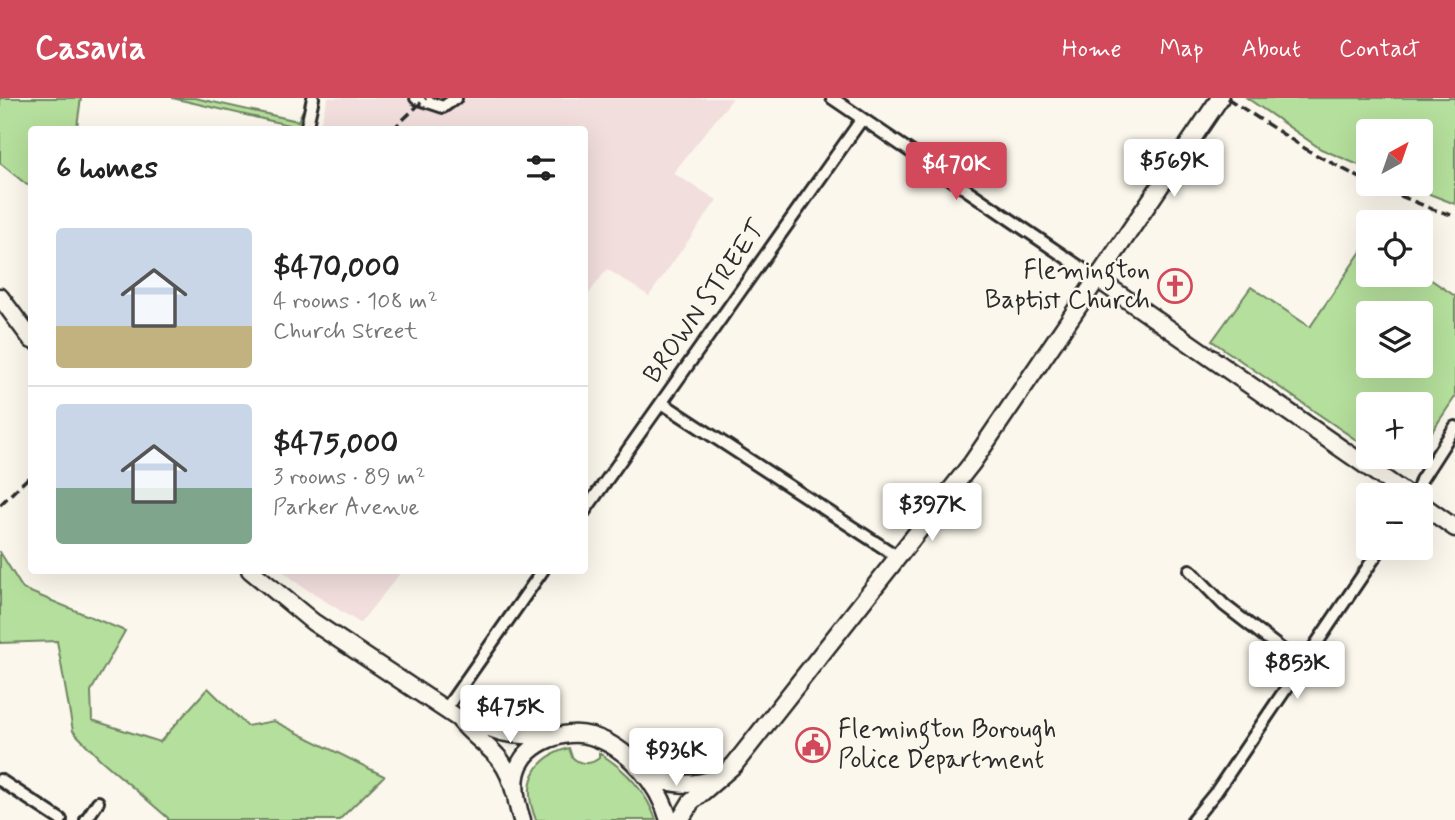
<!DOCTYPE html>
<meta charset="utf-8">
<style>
:root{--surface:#fff;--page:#f6f6f6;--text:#222;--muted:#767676;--line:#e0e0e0;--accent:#d1495b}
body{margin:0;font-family:Mynerve,sans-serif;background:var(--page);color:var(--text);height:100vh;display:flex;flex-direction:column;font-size:26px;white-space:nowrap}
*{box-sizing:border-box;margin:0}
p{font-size:23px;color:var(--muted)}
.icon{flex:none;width:38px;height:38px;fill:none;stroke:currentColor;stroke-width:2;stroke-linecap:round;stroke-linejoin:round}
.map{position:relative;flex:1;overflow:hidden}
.details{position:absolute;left:28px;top:28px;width:560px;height:448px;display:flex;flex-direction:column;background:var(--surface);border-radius:7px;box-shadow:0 7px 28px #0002}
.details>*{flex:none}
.needle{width:46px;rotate:40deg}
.buttons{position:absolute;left:1356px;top:21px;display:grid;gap:14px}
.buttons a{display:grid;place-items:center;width:77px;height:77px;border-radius:7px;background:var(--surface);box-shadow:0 7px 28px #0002;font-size:35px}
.price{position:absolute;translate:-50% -60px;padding:0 16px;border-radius:7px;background:#fff;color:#222;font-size:23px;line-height:46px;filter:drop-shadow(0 2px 4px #0008)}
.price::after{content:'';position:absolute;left:50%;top:42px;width:21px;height:16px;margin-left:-10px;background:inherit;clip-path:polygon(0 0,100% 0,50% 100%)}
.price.selected{background:var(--accent);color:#fff}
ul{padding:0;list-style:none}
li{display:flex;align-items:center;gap:21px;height:175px;padding:0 28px}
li+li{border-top:2px solid var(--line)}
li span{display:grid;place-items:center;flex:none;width:196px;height:140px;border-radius:7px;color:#555}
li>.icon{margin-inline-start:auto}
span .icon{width:84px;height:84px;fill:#fffc;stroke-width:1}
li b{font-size:30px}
h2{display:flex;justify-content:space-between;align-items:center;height:84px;padding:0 28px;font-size:30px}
header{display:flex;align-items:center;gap:42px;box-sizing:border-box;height:98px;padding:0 35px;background:var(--accent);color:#fff}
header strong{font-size:33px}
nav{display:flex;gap:38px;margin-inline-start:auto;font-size:24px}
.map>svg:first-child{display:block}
</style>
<header>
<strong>Casavia</strong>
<nav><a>Home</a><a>Map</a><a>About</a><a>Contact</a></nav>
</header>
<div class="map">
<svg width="1455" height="722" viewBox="0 0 1455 722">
<rect width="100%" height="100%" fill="#fbf7ec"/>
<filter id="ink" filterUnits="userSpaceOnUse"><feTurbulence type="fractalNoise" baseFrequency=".0143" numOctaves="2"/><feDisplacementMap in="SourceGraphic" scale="14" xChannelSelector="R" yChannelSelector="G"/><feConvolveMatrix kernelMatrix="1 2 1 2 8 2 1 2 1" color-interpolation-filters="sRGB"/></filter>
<g filter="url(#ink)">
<!-- built -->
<path fill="#f1dedd" d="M 328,0 L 733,0 L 673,75 L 717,102 L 649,198 L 607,171 L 585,201 L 584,32 L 318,32 Z
M 283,473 L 402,473 L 360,525 L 300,487 Z"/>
<!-- green -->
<path fill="#b5df9c" stroke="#708564" stroke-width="2" fill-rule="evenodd" d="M 0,0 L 81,0 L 77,28 L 79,31 L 32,32 L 31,86 L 27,87 L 0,65 Z
M 172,0 L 195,0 L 298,23 L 302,14 L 304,16 L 300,31 L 293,31 L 293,28 Z
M 1247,0 L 1455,0 L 1455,106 L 1404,86 L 1421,86 L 1421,33 L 1368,33 L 1368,71 L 1321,51 Z
M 1368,143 L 1368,177 L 1421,175 L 1455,198 L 1455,299 L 1421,350 L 1421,306 L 1368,306 L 1368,350 L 1212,243 L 1251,189 L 1310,229 ZM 1421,215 L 1421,268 L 1368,268 L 1368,215 Z
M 0,454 L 23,491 L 125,533 L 91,593 L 92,622 L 160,644 L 208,590 L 247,628 L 274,623 L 384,678 L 339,722 L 168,722 L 168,720 L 100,661 L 73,633 L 57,543 L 0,545 Z
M 569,650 L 572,659 C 580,667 591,667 599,660 L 599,655 C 625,671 646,693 656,722 L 536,722 C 522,688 532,660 569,650 Z"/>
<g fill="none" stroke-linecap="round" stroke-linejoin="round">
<!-- street casing -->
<g stroke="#2b2b2b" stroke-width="16">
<path id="street" d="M 416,0 L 443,9 L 456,0
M 832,0 L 1099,182
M 306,32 L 313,0
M 662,305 L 898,459
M 1416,397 L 1421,382 L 1455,329
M 584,414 L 862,21
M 1190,472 L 1224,507 L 1302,567
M 445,612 L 543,472
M 0,682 L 61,722
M 86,722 L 98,704
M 1193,722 L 1216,694 L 1381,450"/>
</g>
<!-- secondary casing -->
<g stroke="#2b2b2b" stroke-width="21">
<path id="secondary" d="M 1099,182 L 1408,397
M 0,199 L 32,242
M 1421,406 L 1455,430
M 250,472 L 313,524 L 458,620 C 483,651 504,651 515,695
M 458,620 C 474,623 489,631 506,635 C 521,638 535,638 550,638
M 645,677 C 671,686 689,690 716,680
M 522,722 C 510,687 511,657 549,641 C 562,636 578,634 591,638 C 628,649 659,686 669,722
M 680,722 L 691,704 L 734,667 L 972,365 L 1220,0"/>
</g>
<!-- street -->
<use href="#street" stroke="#fbf7ec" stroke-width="10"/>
<!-- secondary -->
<use href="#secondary" stroke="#fbf7ec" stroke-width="16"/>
<!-- rail -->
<path stroke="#2b2b2b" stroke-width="3.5" stroke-dasharray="10 5" stroke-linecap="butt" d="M 1227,0 L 1309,53 L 1368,84
M 392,32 L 426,0
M 1372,86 L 1432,111 L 1455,118
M 0,407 L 32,376"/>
</g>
</g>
<!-- icons -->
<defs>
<g id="church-ring" transform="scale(1.75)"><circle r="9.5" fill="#fbf7ec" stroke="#d1495b" stroke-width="1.5"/><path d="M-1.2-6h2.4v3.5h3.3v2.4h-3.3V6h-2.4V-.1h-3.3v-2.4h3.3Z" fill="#d1495b"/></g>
<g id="civic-ring" transform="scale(1.75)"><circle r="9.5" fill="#fbf7ec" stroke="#d1495b" stroke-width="1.5"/><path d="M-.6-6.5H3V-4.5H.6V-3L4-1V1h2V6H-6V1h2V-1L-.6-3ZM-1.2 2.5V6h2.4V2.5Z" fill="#d1495b"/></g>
</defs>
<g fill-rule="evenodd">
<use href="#church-ring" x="1175" y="188"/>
<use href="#civic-ring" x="813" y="647"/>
</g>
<g text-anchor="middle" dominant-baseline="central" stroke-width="5" stroke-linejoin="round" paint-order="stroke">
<!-- poi labels -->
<g font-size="26" fill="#2b2b2b" stroke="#fbf7ec" text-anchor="end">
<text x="1150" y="173">Flemington<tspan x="1150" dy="30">Baptist Church</tspan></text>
<text x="838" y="632" text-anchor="start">Flemington Borough<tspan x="838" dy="30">Police Department</tspan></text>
</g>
<!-- street labels -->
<g font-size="26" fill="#2b2b2b" stroke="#fbf7ec">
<text transform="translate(705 204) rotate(-55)">BROWN STREET</text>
</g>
</g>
</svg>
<div class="buttons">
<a><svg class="needle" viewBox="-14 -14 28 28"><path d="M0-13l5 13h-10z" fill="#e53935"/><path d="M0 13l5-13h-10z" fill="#767676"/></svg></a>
<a><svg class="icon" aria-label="locate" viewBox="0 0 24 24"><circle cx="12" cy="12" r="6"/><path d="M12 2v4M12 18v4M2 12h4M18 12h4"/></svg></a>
<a><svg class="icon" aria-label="layers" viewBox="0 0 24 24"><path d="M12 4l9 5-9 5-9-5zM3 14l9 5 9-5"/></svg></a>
<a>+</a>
<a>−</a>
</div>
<b class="price" style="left:1174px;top:101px">$569K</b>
<b class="price selected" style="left:956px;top:104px">$470K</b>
<b class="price" style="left:932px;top:445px">$397K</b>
<b class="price" style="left:1297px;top:603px">$853K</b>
<b class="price" style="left:510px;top:647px">$475K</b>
<b class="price" style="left:676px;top:690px">$936K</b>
<section class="details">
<h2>6 homes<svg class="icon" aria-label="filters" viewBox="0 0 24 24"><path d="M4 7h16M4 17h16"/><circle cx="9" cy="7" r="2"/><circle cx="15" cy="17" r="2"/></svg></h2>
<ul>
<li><span style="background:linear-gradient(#c9d6e8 70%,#c2b280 0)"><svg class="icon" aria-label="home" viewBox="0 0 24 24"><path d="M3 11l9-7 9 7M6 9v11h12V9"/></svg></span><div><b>$470,000</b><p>4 rooms · 108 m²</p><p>Church Street</p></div></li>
<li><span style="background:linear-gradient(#c9d6e8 60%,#7fa58c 0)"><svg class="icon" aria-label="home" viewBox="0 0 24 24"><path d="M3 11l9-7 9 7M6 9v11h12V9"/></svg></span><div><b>$475,000</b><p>3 rooms · 89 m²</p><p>Parker Avenue</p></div></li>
</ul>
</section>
</div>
